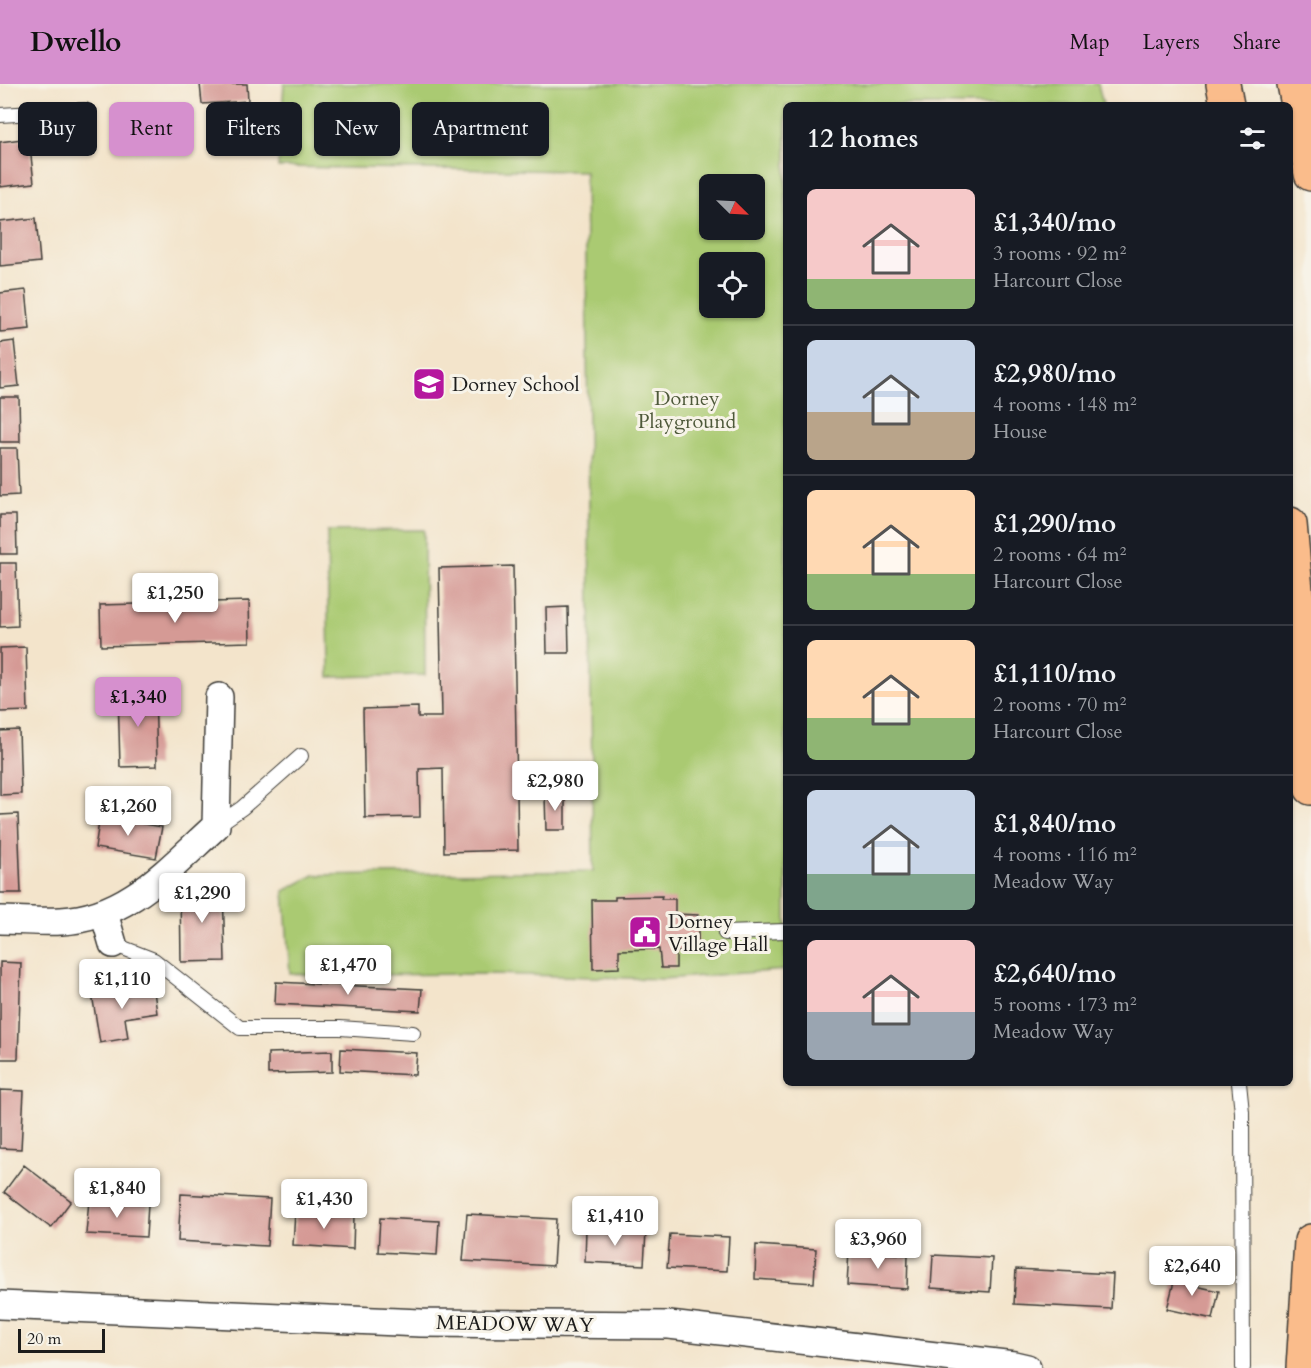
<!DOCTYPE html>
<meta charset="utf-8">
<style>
:root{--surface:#171b24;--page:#20242c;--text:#f1f3f6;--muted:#9ea1a6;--line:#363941;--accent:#d690ce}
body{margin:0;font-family:Cardo,serif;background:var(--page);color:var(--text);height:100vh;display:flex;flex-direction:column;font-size:22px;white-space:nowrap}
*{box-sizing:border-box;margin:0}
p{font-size:20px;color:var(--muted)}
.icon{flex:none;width:33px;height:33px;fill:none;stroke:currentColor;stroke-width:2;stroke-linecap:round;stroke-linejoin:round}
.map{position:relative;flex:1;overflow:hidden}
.side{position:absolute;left:783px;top:18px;width:510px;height:984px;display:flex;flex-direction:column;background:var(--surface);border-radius:9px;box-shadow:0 2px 4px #0004}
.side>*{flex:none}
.guide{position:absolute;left:18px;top:18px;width:570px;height:54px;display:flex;gap:12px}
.needle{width:39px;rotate:114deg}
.tools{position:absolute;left:699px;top:90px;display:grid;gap:12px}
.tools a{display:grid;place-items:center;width:66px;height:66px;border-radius:9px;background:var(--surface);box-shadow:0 2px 4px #0004;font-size:30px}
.scale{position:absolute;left:18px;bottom:15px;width:87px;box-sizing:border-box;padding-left:6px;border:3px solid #1c1c1c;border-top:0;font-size:16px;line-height:21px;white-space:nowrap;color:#1c1c1c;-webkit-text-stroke:4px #f7f3e8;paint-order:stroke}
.price{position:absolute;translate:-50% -51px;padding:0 14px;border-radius:6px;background:#fff;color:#222;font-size:20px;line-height:39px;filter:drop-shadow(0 2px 3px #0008)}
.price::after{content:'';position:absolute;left:50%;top:36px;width:18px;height:14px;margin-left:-9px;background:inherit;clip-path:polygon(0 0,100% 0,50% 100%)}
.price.active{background:var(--accent);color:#111}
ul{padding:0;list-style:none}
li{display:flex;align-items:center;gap:18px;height:150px;padding:0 24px}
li+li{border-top:2px solid var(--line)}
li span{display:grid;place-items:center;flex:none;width:168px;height:120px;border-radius:9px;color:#555}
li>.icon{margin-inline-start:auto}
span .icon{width:72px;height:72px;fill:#fffc;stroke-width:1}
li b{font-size:26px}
h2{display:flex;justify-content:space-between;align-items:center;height:72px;padding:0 24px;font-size:26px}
.pill{padding:0 21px;border-radius:9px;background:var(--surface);box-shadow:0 2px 4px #0004;font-size:21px;line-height:54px}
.pill.active{background:var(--accent);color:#111}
header{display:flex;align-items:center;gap:36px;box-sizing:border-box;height:84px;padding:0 30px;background:var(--accent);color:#111}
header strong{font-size:28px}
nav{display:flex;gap:33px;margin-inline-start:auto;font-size:21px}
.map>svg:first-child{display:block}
</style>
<header>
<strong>Dwello</strong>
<nav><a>Map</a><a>Layers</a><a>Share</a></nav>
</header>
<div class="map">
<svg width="1311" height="1284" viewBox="0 0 1311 1284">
<rect width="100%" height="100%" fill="#f7f3e8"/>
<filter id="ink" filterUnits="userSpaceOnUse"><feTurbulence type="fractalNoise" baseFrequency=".0167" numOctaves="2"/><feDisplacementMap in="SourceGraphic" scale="12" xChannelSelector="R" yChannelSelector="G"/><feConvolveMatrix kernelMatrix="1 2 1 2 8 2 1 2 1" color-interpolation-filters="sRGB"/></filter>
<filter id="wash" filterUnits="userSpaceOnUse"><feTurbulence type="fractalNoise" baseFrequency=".008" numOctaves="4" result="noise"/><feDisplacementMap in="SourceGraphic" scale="24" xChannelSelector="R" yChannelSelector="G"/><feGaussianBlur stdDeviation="1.35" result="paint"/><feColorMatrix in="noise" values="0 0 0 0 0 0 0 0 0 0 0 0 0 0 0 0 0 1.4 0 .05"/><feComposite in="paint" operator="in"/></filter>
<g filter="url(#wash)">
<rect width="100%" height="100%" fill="#f3e4cb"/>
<!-- green -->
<path fill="#aaca72" stroke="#637347" stroke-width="1.5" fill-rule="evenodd" d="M 284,0 L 1098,0 L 1103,21 L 786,21 L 786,886 L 662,895 L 493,890 L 336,891 L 290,890 L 284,807 L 314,791 L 593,787 L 585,87 L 278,83 ZM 710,100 L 754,100 L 754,146 L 710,146 ZM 710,178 L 754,178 L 754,224 L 710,224 Z
M 424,446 L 425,591 L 329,593 L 327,447 Z"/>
<g id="blocks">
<!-- building -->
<path fill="#d59a95" d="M 200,0 L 247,0 L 248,17 L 202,20 Z
M 29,54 L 34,99 L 0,103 L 0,58 Z
M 36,134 L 40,178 L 0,182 L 0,138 Z
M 26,206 L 30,245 L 0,248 L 0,209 Z
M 14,257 L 19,302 L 0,304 L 0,259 Z
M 0,313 L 19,313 L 20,358 L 0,358 Z
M 0,364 L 17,364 L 19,411 L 0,412 Z
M 0,431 L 16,431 L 17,470 L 0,470 Z
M 0,479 L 16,479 L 18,542 L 0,543 Z
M 513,482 L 518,766 L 444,768 L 443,684 L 419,685 L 420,733 L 365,734 L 363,625 L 418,623 L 418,633 L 442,633 L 439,484 Z
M 249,517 L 250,558 L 101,562 L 100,521 Z
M 568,523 L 569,569 L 547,569 L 546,524 Z
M 26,563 L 28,627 L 0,628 L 0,564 Z
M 155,606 L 157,682 L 120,683 L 118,607 Z
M 19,646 L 21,710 L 0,711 L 0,647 Z
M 545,711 L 565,711 L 565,746 L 546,746 Z
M 18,730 L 21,809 L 0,809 L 0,731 Z
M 100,732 L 162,743 L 156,774 L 95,764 Z
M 223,801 L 225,877 L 181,878 L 180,802 Z
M 662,812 L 661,815 L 675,815 L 675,830 L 698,831 L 698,867 L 676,868 L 676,884 L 661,884 L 659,865 L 619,866 L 619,884 L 593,885 L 592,816 L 615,816 L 615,813 Z
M 0,878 L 21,879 L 18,975 L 0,975 Z
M 276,898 L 422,905 L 420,927 L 275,920 Z
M 153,900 L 157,929 L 125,934 L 128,954 L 100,959 L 92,910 Z
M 341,965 L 417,969 L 415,991 L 340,987 Z
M 332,967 L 332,988 L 268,990 L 268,969 Z
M 0,1006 L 24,1007 L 21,1065 L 0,1064 Z
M 24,1081 L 71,1117 L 51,1144 L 4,1108 Z
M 181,1110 L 270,1115 L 267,1162 L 178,1157 Z
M 89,1116 L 148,1120 L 146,1153 L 86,1150 Z
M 295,1128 L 354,1131 L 353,1165 L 293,1161 Z
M 467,1130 L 556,1135 L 553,1182 L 463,1177 Z
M 380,1134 L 439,1137 L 437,1171 L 378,1168 Z
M 586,1144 L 646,1148 L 644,1181 L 585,1178 Z
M 670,1150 L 729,1153 L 727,1187 L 667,1184 Z
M 756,1161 L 816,1165 L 814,1199 L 755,1195 Z
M 849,1167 L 908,1171 L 907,1205 L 847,1201 Z
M 933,1171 L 992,1174 L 990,1208 L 931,1204 Z
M 1016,1185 L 1113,1190 L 1111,1225 L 1014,1220 Z
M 1177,1186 L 1196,1191 L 1194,1202 L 1219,1207 L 1213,1235 L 1167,1225 Z"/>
</g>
</g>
<g filter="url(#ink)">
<use href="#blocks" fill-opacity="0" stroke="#3c3a36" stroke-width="1.5"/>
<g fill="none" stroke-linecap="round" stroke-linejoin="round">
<!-- lane casing -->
<g stroke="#3c3a36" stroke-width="16">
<path id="lane" d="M 0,31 L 85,26
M 216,742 L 242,724 L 301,672
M 725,849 L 786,847
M 113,860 L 154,876 L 240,944 L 340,944 L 413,949
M 1239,999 L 1242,1028 L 1243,1284"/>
</g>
<!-- street casing -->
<g stroke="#3c3a36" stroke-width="30">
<path id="street" d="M 104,829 L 113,860
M 0,836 C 20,836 41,838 61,837 C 128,834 169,784 216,742 L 219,613
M 0,1221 L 421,1239 L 669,1241 L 1014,1281 L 1027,1284"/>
</g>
<!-- highway casing -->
<g stroke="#3c3a36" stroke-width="36">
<path id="highway" d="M 1223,0 L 1227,21
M 1294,0 L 1311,90
M 1290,440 L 1303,583 L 1311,704
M 1303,1284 L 1311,1157"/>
</g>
<!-- lane -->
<use href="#lane" stroke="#fff" stroke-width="14"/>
<!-- street -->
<use href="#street" stroke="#fff" stroke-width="27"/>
<!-- highway -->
<use href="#highway" stroke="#fabc8b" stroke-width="33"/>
</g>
</g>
<!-- icons -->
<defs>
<g id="school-square" transform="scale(1.725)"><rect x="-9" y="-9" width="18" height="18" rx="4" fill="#b5179e" stroke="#f7f3e8"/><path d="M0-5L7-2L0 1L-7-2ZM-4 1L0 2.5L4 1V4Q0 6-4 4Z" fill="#fff"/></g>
<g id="civic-square" transform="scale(1.725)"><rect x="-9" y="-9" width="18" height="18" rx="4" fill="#b5179e" stroke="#f7f3e8"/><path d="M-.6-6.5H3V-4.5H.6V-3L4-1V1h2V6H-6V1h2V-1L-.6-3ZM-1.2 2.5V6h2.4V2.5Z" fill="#fff"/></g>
</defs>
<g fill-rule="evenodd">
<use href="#school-square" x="429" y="300"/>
<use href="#civic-square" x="645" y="848"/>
</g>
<g text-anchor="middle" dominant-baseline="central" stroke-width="6" stroke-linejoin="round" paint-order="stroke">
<!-- poi labels -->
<g font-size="20" fill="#1c1c1c" stroke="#f7f3e8" text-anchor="start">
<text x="452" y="300">Dorney School</text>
<text x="668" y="837">Dorney<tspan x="668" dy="23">Village Hall</tspan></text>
</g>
<!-- park labels -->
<g font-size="20" fill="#4e593a" stroke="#f7f3e8">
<text x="687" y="314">Dorney<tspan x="687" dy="23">Playground</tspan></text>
</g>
<!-- street labels -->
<g font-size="20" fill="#1c1c1c" stroke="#f7f3e8">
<text transform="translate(515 1240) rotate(1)">MEADOW WAY</text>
</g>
</g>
</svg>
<div class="tools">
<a><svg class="needle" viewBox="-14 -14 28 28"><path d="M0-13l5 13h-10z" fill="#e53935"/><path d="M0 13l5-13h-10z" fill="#9ea1a6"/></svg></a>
<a><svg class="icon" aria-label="locate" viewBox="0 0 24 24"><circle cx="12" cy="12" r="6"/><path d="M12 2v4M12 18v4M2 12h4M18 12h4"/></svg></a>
</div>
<div class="scale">20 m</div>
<b class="price" style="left:175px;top:540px">£1,250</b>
<b class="price active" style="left:138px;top:644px">£1,340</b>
<b class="price" style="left:555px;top:728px">£2,980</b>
<b class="price" style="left:128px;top:753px">£1,260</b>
<b class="price" style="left:202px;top:840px">£1,290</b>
<b class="price" style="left:348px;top:912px">£1,470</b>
<b class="price" style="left:122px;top:926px">£1,110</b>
<b class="price" style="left:117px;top:1135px">£1,840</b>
<b class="price" style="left:324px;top:1146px">£1,430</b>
<b class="price" style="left:615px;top:1163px">£1,410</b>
<b class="price" style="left:878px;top:1186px">£3,960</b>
<b class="price" style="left:1192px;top:1213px">£2,640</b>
<div class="guide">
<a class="pill">Buy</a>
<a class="pill active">Rent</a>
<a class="pill">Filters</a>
<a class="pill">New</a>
<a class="pill">Apartment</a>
</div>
<section class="side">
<h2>12 homes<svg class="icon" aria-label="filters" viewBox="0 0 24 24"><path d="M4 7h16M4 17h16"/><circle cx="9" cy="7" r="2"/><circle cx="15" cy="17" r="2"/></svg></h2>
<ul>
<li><span style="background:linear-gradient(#f6c9c9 75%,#8fb573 0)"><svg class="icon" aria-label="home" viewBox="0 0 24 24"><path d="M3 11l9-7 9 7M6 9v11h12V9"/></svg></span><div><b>£1,340/mo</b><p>3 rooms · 92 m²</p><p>Harcourt Close</p></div></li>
<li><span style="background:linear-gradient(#c9d6e8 60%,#b9a48a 0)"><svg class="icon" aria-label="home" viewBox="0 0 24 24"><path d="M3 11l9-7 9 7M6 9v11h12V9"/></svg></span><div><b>£2,980/mo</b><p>4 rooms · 148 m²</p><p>House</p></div></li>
<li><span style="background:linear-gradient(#ffd9b3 70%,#8fb573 0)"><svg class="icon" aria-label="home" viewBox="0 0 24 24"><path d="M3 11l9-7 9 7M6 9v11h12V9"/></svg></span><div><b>£1,290/mo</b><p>2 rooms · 64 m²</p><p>Harcourt Close</p></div></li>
<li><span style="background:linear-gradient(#ffd9b3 65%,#8fb573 0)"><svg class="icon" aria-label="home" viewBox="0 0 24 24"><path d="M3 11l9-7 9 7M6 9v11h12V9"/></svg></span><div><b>£1,110/mo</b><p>2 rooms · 70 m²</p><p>Harcourt Close</p></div></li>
<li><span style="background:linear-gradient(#c9d6e8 70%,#7fa58c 0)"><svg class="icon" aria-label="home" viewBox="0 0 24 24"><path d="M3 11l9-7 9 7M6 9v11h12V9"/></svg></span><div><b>£1,840/mo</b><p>4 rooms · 116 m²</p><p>Meadow Way</p></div></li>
<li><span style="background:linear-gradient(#f6c9c9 60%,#9aa5b1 0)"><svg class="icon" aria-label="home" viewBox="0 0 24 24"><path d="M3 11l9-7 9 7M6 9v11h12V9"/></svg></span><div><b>£2,640/mo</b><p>5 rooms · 173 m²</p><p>Meadow Way</p></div></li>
</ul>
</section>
</div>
